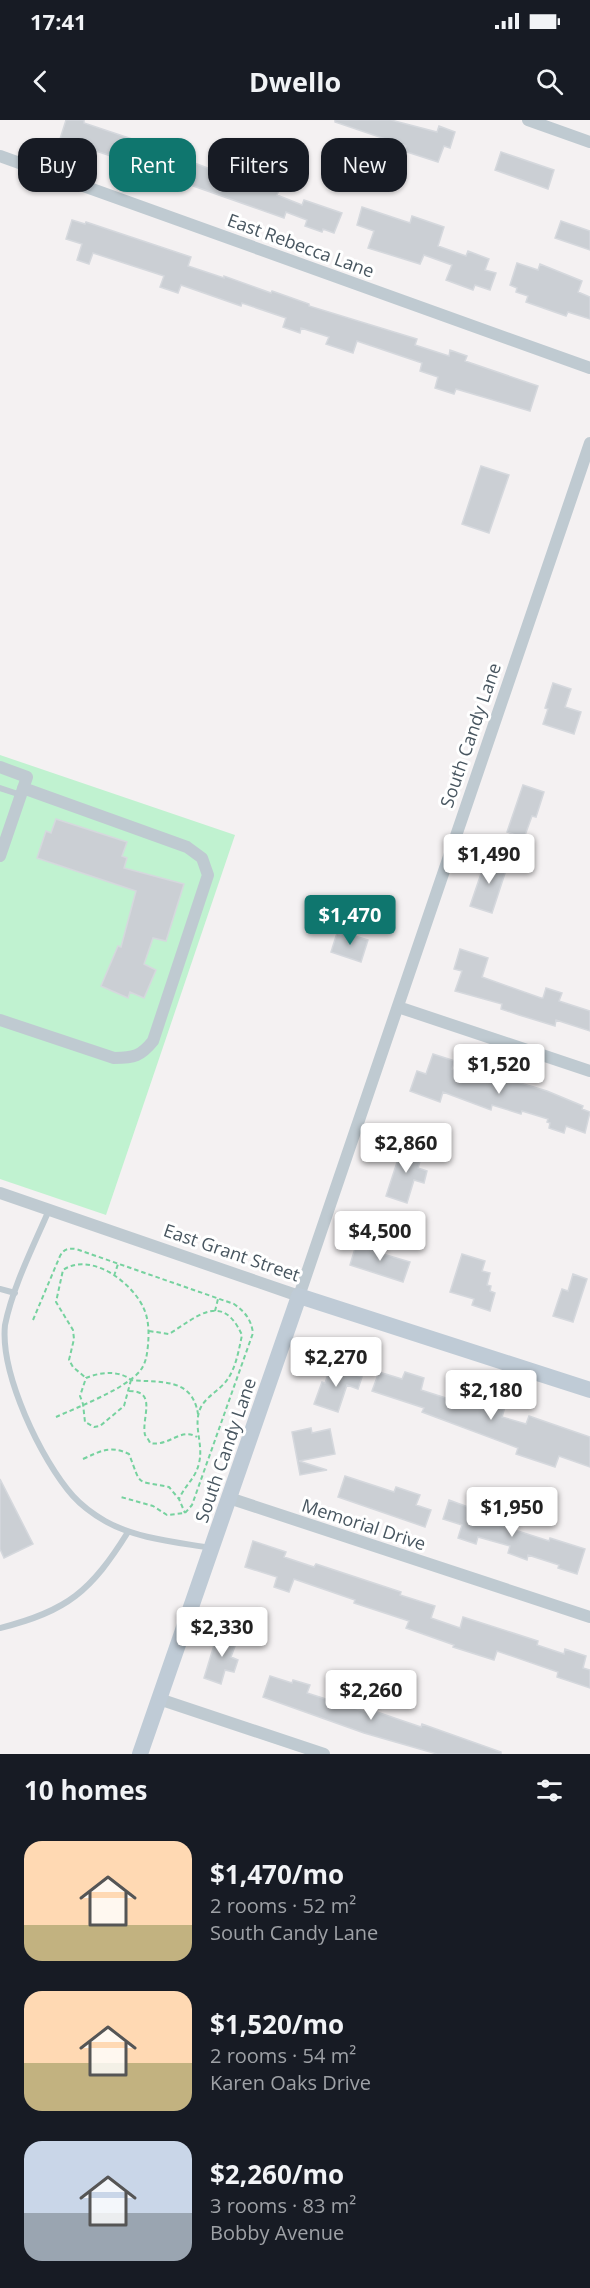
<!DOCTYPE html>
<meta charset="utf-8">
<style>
:root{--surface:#171b24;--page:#20242c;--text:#f1f3f6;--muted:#9ea1a6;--accent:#0f766e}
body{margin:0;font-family:"Open Sans",sans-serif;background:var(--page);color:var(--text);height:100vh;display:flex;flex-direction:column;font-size:22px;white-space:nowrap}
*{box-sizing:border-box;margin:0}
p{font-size:20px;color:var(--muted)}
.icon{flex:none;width:33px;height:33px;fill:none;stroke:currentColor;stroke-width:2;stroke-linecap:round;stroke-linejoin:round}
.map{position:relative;height:1634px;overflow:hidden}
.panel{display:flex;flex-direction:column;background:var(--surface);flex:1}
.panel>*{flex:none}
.guide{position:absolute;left:18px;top:18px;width:555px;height:54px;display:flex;gap:12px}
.price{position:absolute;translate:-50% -51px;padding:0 14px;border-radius:6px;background:#fff;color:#222;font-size:20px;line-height:39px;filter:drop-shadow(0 2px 3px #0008)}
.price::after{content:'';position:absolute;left:50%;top:36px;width:18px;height:14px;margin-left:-9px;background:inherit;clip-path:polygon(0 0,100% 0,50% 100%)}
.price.on{background:var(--accent);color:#fff}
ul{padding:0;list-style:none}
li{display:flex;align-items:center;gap:18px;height:150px;padding:0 24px}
li span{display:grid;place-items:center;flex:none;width:168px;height:120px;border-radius:18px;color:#555}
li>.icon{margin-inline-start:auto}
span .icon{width:72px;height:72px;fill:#fffc;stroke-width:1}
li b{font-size:26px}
h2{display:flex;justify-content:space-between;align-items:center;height:72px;padding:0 24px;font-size:26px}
.tag{padding:0 21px;border-radius:18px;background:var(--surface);box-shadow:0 2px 4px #0004;font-size:21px;line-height:54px}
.tag.on{background:var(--accent);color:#fff}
.status{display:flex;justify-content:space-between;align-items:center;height:42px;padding:0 30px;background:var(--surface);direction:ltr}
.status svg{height:16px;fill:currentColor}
header{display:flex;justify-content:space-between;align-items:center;height:78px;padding:0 24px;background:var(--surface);font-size:27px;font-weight:700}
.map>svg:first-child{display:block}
</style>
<div class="status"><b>17:41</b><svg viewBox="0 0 49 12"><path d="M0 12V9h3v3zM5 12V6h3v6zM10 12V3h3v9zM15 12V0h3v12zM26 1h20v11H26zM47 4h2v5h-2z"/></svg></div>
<header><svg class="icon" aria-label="back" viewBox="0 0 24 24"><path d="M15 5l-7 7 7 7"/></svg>Dwello<svg class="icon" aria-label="search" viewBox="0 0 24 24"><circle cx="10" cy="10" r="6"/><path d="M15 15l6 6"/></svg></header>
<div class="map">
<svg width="590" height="1634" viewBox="0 0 590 1634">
<rect width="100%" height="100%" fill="#f4f1f2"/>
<!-- park -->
<path fill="#c0f2d0" d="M 0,635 L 235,715 L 106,1095 L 0,1059 Z"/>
<!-- building -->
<path fill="#cbcfd4" stroke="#d5d8dd" stroke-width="1.5" d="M 66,0 L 84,0 L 84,3 L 138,21 L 137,24 L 161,31 L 165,19 L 185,25 L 181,38 L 229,56 L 228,59 L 252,67 L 259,69 L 262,58 L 281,65 L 277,75 L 302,85 L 304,80 L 342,93 L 334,113 L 323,109 L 322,112 L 305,106 L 307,100 L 286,92 L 284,98 L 145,49 L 147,43 L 113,32 L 111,36 L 60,19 Z
M 335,0 L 391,0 L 437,12 L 439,6 L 455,12 L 450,28 L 444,26 L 438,42 L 404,31 L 406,26 L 335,2 Z
M 501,32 L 554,50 L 548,69 L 495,50 Z
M 362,87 L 410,103 L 412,96 L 444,107 L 438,126 L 466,136 L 468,131 L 489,139 L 485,150 L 496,153 L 490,170 L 475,165 L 473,170 L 446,160 L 452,145 L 424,135 L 420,144 L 368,128 L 374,111 L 357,105 Z
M 72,100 L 85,104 L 86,102 L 191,137 L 188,146 L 224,158 L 224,156 L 271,173 L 272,171 L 309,184 L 309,186 L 417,219 L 415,225 L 449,236 L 450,230 L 467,236 L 465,241 L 538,266 L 530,291 L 456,269 L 454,274 L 435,268 L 438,257 L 420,251 L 422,243 L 357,221 L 353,233 L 326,224 L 329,217 L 301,208 L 300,213 L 283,207 L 286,198 L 242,183 L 241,186 L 181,165 L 178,173 L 160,167 L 164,156 L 93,133 L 89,144 L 77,140 L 82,124 L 66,119 Z
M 561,101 L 590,111 L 590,130 L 555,118 Z
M 517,143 L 538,150 L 540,144 L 582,161 L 578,172 L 590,177 L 590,199 L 568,192 L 566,196 L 526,182 L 528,176 L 516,172 L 517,168 L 510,165 Z
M 481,346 L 509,355 L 489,413 L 462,404 Z
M 553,563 L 571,569 L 565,587 L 581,592 L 574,614 L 543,604 L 548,589 L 545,588 Z
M 523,665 L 544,672 L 536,697 L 532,696 L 524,718 L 507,712 Z
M 56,699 L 127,722 L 122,736 L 127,738 L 124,748 L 184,764 L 166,821 L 153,818 L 144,844 L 156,850 L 144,878 L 130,872 L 128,878 L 101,866 L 118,826 L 121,827 L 136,771 L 37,738 L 46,711 L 51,713 Z
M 487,736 L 508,744 L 492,793 L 470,786 Z
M 342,812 L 368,820 L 361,842 L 331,832 L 337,813 L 341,815 Z
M 460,829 L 488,838 L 482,857 L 541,878 L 543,878 L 546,868 L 562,873 L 559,881 L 590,891 L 590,911 L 556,900 L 555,906 L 519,895 L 501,889 L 502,884 L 455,871 L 462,851 L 454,849 Z
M 433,934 L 455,941 L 452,949 L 482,959 L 484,952 L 547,971 L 583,986 L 582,989 L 590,992 L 585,1013 L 566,1006 L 564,1013 L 549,1008 L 550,1003 L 547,1002 L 548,999 L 522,991 L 521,994 L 492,985 L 491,990 L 443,972 L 440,982 L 410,971 L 417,951 L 426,954 Z
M 403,1024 L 423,1031 L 418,1048 L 427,1051 L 424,1063 L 414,1060 L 407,1083 L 386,1076 Z
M 371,1122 L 385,1126 L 383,1134 L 410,1142 L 403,1162 L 350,1145 L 356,1125 L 368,1129 Z
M 462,1134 L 485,1141 L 482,1151 L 490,1153 L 487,1165 L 491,1166 L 490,1171 L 495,1173 L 490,1191 L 472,1185 L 474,1179 L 450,1172 Z
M 573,1154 L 587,1159 L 573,1202 L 553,1196 L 562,1169 L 568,1171 Z
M 331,1246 L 362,1257 L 358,1269 L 347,1265 L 338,1292 L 314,1284 L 322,1262 L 325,1263 Z
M 379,1252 L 402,1259 L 405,1252 L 424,1258 L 421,1270 L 449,1279 L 453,1269 L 505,1287 L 502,1297 L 526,1304 L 529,1296 L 590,1317 L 590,1347 L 559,1336 L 555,1347 L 516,1334 L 518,1328 L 422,1292 L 424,1288 L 372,1271 Z
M 311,1308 L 312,1313 L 330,1309 L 335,1334 L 299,1341 L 327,1350 L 300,1355 L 292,1312 Z
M 345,1356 L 394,1372 L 396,1367 L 420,1375 L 416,1385 L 431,1390 L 425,1407 L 338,1377 Z
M 0,1359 L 33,1424 L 4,1438 L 0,1429 Z
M 449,1380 L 468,1387 L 470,1382 L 488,1388 L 484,1400 L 549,1421 L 550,1418 L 585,1429 L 577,1454 L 558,1448 L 559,1445 L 528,1435 L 527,1440 L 508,1433 L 510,1426 L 478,1417 L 476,1424 L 458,1418 L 462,1405 L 443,1399 Z
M 253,1421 L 286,1432 L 284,1437 L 314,1447 L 316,1444 L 401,1472 L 400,1475 L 435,1486 L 431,1498 L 460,1508 L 463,1497 L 538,1521 L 537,1525 L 564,1534 L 565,1529 L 586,1536 L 583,1548 L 590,1550 L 590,1568 L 557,1557 L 558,1552 L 497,1531 L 494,1540 L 453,1527 L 454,1525 L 406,1508 L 409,1501 L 354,1483 L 355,1480 L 294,1459 L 289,1472 L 274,1467 L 277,1457 L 245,1447 Z
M 218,1512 L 238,1518 L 231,1537 L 238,1540 L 234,1552 L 225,1550 L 221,1564 L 204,1558 Z
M 270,1556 L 292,1563 L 293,1560 L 310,1565 L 307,1573 L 370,1593 L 371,1590 L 421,1607 L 422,1604 L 501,1632 L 501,1634 L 437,1634 L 364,1613 L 263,1577 Z"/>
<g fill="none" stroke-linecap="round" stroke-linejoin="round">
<!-- path -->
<path stroke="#76d29f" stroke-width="2" stroke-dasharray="4.5 3" stroke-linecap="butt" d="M 114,1156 L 118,1144
M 215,1191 L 218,1179
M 33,1200 L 60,1136 C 64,1129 68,1128 76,1129 L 234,1184 C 245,1192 251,1199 253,1213 L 192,1385 L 185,1393 L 167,1395 L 153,1386 L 121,1377
M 149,1211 L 169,1214 C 197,1197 222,1171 242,1215 C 239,1229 236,1248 227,1260 C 220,1270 207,1276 201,1287 C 192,1305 204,1324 199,1343 C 196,1358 185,1365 179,1379
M 131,1260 L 124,1286 L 100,1306 L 94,1307 L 85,1302 L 83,1284 L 80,1276 L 86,1258 C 100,1252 119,1250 131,1260 C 161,1263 192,1257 198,1294
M 129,1271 C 158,1271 141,1298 145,1315 C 146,1316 150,1322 150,1323 C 170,1327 180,1307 197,1317
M 56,1297 C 78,1287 125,1269 140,1251 C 146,1243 147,1235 148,1225 C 149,1214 149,1200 144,1189 C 133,1163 91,1131 63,1150 L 56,1182 L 73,1210 L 74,1219 L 69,1240 L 73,1247 L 86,1258
M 83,1339 C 101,1331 110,1325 129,1334 C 142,1367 134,1360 169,1367 L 179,1379 L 185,1393"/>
<!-- service -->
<path stroke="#bfcad1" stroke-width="6" d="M 0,668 L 21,675
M 49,1090 C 33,1127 13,1166 5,1205 C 0,1254 41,1340 73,1376 C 82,1386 93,1394 105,1401 C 137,1419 176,1422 211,1428
M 0,1169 L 15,1173
M 0,1508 C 68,1491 91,1471 128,1412"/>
<!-- minor -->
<path stroke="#bfcad1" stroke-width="12" d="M 528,0 L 590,22
M 0,36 L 590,248
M 0,647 L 27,657 L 0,736
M 398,887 L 590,951
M 0,900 L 114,938 C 134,938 141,936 153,921 L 208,755 L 202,738 L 187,727 L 23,668
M 0,1073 L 299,1176 L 590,323
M 229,1378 L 590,1497
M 159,1579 L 324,1634"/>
<!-- secondary -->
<path stroke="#bfcbd6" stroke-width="16" d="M 140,1634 L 299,1176 L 590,1270"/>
</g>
<g text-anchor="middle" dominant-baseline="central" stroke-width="6" stroke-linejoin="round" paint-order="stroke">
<!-- street labels -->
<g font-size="18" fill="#485660" stroke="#fff">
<text transform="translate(301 125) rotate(20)">East Rebecca Lane</text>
<text transform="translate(470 615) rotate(-71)">South Candy Lane</text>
<text transform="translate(232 1132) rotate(19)">East Grant Street</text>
<text transform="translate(225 1330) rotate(-71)">South Candy Lane</text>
<text transform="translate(364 1404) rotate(18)">Memorial Drive</text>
</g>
</g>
</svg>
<b class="price" style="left:489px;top:765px">$1,490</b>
<b class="price on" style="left:350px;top:826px">$1,470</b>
<b class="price" style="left:499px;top:975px">$1,520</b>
<b class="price" style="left:406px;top:1054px">$2,860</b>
<b class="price" style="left:380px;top:1142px">$4,500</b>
<b class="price" style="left:336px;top:1268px">$2,270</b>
<b class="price" style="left:491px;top:1301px">$2,180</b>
<b class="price" style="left:512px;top:1418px">$1,950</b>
<b class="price" style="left:222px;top:1538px">$2,330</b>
<b class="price" style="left:371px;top:1601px">$2,260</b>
<div class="guide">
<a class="tag">Buy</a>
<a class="tag on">Rent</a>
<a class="tag">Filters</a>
<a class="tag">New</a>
</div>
</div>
<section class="panel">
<h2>10 homes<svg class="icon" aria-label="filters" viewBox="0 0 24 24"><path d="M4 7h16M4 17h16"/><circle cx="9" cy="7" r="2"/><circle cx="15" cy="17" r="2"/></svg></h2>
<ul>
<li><span style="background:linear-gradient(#ffd9b3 70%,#c2b280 0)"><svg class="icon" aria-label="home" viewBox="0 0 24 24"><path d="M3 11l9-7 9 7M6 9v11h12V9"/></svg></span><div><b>$1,470/mo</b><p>2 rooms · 52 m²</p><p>South Candy Lane</p></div></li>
<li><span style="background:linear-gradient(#ffd9b3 60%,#c2b280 0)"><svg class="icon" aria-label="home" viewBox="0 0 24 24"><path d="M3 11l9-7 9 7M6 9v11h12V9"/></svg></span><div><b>$1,520/mo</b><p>2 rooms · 54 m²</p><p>Karen Oaks Drive</p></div></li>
<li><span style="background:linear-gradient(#c9d6e8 60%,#9aa5b1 0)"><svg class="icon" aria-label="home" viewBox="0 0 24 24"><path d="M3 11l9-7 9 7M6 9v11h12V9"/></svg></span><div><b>$2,260/mo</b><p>3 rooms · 83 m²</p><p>Bobby Avenue</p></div></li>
</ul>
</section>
